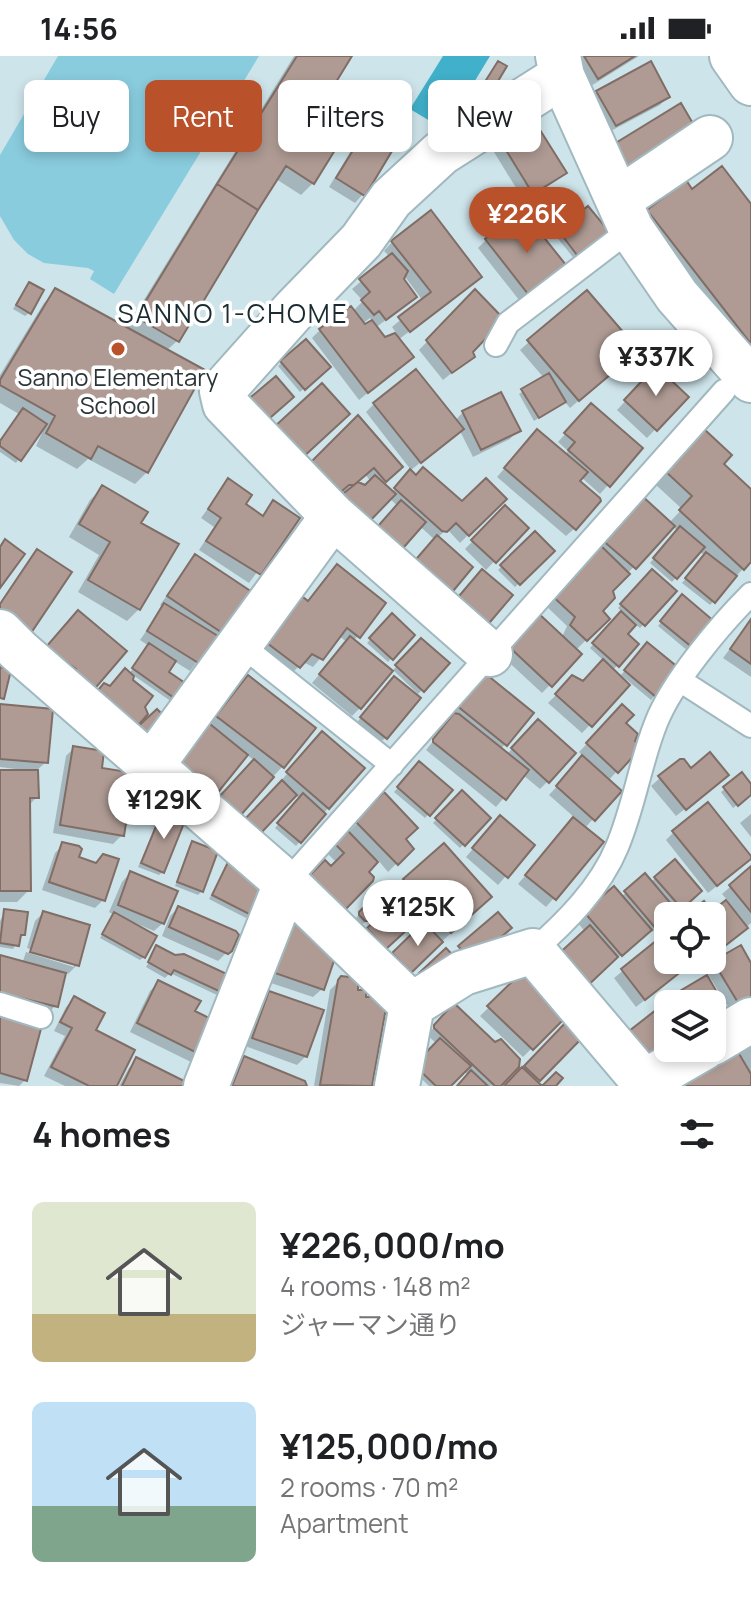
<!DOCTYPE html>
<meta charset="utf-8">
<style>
:root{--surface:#fff;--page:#f2f2f2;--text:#202124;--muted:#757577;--accent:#b9512b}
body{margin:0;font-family:Manrope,"Noto Sans JP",sans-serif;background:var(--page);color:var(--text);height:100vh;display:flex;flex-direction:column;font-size:30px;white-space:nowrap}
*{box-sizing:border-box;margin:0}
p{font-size:26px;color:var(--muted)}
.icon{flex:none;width:44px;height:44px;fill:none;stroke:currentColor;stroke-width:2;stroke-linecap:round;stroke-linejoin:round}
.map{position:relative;height:1030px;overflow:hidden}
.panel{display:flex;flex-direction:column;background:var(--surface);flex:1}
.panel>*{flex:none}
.top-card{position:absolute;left:24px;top:24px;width:704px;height:72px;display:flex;gap:16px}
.buttons{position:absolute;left:654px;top:846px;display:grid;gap:16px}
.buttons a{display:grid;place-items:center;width:72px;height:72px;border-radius:12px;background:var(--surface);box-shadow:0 4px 12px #0003;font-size:40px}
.price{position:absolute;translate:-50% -68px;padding:0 18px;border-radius:28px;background:#fff;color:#222;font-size:26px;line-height:52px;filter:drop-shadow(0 2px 4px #0008)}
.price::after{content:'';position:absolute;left:50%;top:48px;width:24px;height:18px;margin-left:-12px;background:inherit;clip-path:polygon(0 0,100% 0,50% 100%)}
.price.current{background:var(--accent);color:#fff}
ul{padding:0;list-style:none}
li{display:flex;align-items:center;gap:24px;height:200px;padding:0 32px}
li span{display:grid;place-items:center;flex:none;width:224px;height:160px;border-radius:12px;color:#555}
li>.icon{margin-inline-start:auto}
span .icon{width:96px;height:96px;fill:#fffc;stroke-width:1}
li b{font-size:34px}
h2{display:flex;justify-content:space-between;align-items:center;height:96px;padding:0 32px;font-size:34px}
.pill{padding:0 28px;border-radius:12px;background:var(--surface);box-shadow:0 4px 12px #0003;font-size:28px;line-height:72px}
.pill.current{background:var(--accent);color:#fff}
.status{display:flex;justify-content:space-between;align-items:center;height:56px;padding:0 40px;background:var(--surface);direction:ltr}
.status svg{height:22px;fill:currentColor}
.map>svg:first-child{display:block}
</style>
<div class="status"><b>14:56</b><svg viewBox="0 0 49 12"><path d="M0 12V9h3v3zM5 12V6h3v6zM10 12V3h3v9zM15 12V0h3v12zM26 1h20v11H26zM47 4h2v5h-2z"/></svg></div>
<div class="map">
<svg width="751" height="1030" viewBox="0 0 751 1030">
<rect width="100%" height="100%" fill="#cde4ea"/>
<!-- green -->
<path fill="#89ccde" d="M 58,0 L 259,0 L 114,238 L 90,223 L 94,215 L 88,212 L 44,207 L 28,198 L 14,184 L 0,160 L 0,99 Z"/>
<!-- water -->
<path fill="#41b0ca" d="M 443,0 L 490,0 L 445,74 L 410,53 Z"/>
<!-- shadow -->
<path fill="#0003" fill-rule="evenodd" d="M 294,0 L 350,0 L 311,63 L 313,127 L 301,139 L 276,123 L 177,285 L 166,295 L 147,416 L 135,428 L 88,403 L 77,413 L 36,390 L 44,373 L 42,372 L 16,407 L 0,396 L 0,386 L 19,358 L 0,347 L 0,319 L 44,247 L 56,235 L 126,273 Z
M 566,0 L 639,0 L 586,33 Z
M 498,7 L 489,36 L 485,40 L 479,36 Z
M 597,36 L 668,40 L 660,49 L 607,77 L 589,45 Z
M 534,68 L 565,116 L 556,125 L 524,145 L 494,96 L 502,88 Z
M 367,75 L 363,138 L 355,147 L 329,131 L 358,83 Z
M 692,136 L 751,151 L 751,294 L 637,167 L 648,156 Z
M 559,175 L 609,179 L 576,205 L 555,179 Z
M 486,184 L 559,222 L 523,249 L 478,192 Z
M 392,186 L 471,229 L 398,284 L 412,301 L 359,344 L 312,282 L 320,274 L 353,255 L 363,245 L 352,233 L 390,201 L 384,195 ZM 403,218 L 423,245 L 392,271 L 397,278 L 384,284 L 375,272 L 406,249 ZM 370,262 L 373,265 L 364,271 L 362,268 Z
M 26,232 L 29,257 L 25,260 L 13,253 Z
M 475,236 L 470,295 L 473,300 L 443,324 L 419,294 Z
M 306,286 L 328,311 L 300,336 L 278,310 Z
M 529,286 L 612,299 L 612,316 L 570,352 L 564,345 L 534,365 L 519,338 L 544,322 L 520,294 Z
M 656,312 L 686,341 L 647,382 L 617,354 Z
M 374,348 L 455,365 L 463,356 L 518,374 L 510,383 L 473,401 L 460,375 L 411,414 L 366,356 Z
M 583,358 L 641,392 L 600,438 L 581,421 L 578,425 L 575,472 L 566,480 L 497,421 L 529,384 L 565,399 L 568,395 L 558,386 Z
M 358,362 L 392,419 L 382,428 L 391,437 L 410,416 L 462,448 L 504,443 L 460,487 L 447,473 L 435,484 L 389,442 L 339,436 ZM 365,418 L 371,426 L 366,431 L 355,426 Z
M 692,388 L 721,408 L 751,435 L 751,504 L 710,549 L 682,527 L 705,500 L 699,495 L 672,526 L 650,507 L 678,475 L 672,470 L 611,535 L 600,555 L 607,563 L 576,594 L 580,598 L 542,637 L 500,598 L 537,558 L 562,581 L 567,570 L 541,545 L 632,450 L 669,467 L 682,453 L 655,428 Z
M 228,425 L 243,449 L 261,461 L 274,447 L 297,462 L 249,527 L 199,494 L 214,471 L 201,462 Z
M 102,432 L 139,467 L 139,553 L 127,565 L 78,536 L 99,499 L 69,481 L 90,444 Z
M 505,452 L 526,472 L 486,514 L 465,493 Z
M 535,477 L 552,495 L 515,531 L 498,514 Z
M 195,500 L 223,576 L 213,584 L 190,615 L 174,605 L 166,617 L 185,629 L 172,646 L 133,619 L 109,632 L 129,618 L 149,590 L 140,584 L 163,551 L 160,549 Z
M 652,516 L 674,535 L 640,572 L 635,568 L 625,579 L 636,588 L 612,615 L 628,630 L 582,677 L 548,647 L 573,622 L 583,627 L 604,605 L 590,592 L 622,556 L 618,552 Z
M 329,519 L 358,580 L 353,585 L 360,652 L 352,660 L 312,627 L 347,586 L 339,580 L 313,611 L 303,606 L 290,619 L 257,593 L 307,547 Z
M 678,545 L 712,566 L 688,595 L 658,570 Z
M 392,560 L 412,579 L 388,606 L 367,587 Z
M 751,565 L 751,621 L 723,602 Z
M 421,584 L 447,608 L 418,638 L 393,614 Z
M 647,589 L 677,613 L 651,644 L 621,619 Z
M 473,625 L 505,688 L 501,693 L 507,698 L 530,674 L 548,725 L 540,733 L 523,719 L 496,751 L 426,694 L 453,661 L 449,657 Z
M 240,630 L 313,672 L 282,711 L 235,762 L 255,705 L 209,670 Z
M 386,631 L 385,682 L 377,690 L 354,670 Z
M 0,650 L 46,706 L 36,715 L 37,741 L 28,750 L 29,834 L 17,846 L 0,846 L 0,716 L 15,716 L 15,713 L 0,711 Z
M 622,651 L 624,667 L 633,686 L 639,691 L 608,725 L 593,763 L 584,773 L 554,842 L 546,851 L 518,828 L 575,762 L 549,739 L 584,701 L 579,696 Z
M 314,686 L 362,712 L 296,790 L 275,772 L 300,743 L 280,726 Z
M 74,692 L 99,713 L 122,779 L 113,788 L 53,777 L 66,700 Z
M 419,708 L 450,734 L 425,762 L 394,736 Z
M 690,714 L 718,727 L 676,760 L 651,730 L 660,722 Z
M 751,731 L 751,738 L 733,752 L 721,736 L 725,733 Z
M 462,737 L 488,762 L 460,792 L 433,767 Z
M 384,739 L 403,783 L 412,792 L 388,816 L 378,804 L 366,816 L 331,813 L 337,807 L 328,798 Z
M 163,755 L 163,816 L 159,819 L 138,811 Z
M 751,758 L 751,781 L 740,767 Z
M 492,770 L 533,789 L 498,829 L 466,801 Z
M 674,776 L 742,810 L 708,837 L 666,784 Z
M 192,787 L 202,835 L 198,839 L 175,830 L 189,791 Z
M 63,789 L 77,802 L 103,844 L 95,852 L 42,834 L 55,797 Z
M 444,790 L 481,849 L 406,919 L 390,902 L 427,867 L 420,859 L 381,895 L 365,877 L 404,841 L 398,834 L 363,868 L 356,862 L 387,830 L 394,835 Z
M 228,809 L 250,858 L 246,862 L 209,843 Z
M 751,813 L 751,867 L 712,900 L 712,860 L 687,860 L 711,858 L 728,845 L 722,838 Z
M 130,817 L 163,867 L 154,875 L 135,867 L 144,901 L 140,904 L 100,882 L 114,859 L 109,856 L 122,826 Z
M 645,820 L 651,827 L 655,822 L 700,835 L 652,876 L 650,873 L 612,907 L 577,866 L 585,858 L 621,841 Z
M 178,852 L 230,893 L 218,905 L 162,880 L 170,860 Z
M 5,855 L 23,878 L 13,893 L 0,891 L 0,865 Z
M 43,857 L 77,909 L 68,918 L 64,916 L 56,949 L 47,958 L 0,946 L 0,902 L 22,908 L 26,896 L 74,911 L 74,907 L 27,892 L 35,865 Z
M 278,875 L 322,933 L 313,941 L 262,924 Z
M 667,879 L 668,904 L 686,904 L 681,915 L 636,951 L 614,922 Z
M 157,892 L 221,936 L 217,939 L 170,917 L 165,922 L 146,911 Z
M 695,904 L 707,904 L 699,910 Z
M 715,906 L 751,911 L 735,962 L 706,915 Z
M 521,920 L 563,961 L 523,1001 L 480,960 Z
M 342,922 L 364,943 L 384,953 L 370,1030 L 314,1030 L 330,934 Z
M 158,927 L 193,956 L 201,999 L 193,1007 L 130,976 L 150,935 Z
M 269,937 L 306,1000 L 297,1009 L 245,990 L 261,945 Z
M 74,943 L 93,975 L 114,1030 L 65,1030 L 44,1020 L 65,980 L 54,975 L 66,951 Z
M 670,943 L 712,948 L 668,948 L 668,992 L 661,952 Z
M 454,950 L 499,1030 L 459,1030 L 469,1020 L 463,1015 L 449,1030 L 429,1030 L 412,1014 L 437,988 L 427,979 Z
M 0,960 L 25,1024 L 19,1030 L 0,1027 Z
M 570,965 L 583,978 L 535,1026 L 539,1030 L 506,1030 Z
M 751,986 L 751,1030 L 681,1030 Z
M 245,1002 L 304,1030 L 228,1030 L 236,1010 Z
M 137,1004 L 189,1030 L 119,1030 L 129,1012 Z"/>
<!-- building -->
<path fill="#af9b94" stroke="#806d66" stroke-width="2" d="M 297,0 L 352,0 L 314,62 L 343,81 L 314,128 L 286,110 L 258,154 L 217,128 Z
M 584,0 L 635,0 L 598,23 Z
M 498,5 L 507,10 L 491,37 L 481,32 Z
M 651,5 L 670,41 L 616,70 L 596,35 Z
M 681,47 L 699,78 L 632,117 L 614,88 Z
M 535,66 L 567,117 L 533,138 L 501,86 Z
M 366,73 L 395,90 L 365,140 L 336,122 Z
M 722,110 L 751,148 L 751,288 L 647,154 L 686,124 L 692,133 Z
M 217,128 L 258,154 L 179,286 L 136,261 Z
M 588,150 L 612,179 L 580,203 L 558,174 Z
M 431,154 L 482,221 L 410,276 L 398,261 L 431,236 L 391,185 Z
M 522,154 L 570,214 L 532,243 L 485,183 Z
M 392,197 L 408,215 L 404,223 L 417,241 L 386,264 L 379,255 L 374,259 L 361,244 L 370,236 L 359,223 Z
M 29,226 L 44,234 L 31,258 L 16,249 Z
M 55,232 L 205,314 L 148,417 L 98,390 L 91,403 L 46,377 L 55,360 L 0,329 L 0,324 Z
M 475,233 L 501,260 L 492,276 L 473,296 L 475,301 L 452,317 L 426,284 Z
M 587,234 L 630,284 L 614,298 L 623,308 L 579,345 L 527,284 Z
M 351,250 L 365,268 L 372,264 L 385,281 L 395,277 L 414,301 L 368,337 L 319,273 Z
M 306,283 L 331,311 L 305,334 L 280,305 Z
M 656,310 L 689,341 L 657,375 L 624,344 Z
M 416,313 L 464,373 L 421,407 L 373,347 Z
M 549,317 L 566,346 L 539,362 L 521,333 Z
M 276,320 L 294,341 L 263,368 L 245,346 Z
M 322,327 L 350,358 L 301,403 L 273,372 Z
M 501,336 L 521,375 L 481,394 L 462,355 Z
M 591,347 L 643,392 L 610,431 L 568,394 L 575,386 L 564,377 Z
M 23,352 L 47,368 L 21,405 L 0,390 L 0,385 Z
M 358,359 L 403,411 L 386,426 L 374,412 L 354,429 L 349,429 L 336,440 L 308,409 Z
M 537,373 L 588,416 L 580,425 L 600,442 L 601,445 L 576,474 L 504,412 Z
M 704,373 L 732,399 L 724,408 L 751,433 L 751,506 L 744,514 L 679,454 L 692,440 L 665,415 Z
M 423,411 L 462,445 L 486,422 L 507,443 L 469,480 L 456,467 L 447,476 L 442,475 L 394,432 L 410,413 L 416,419 Z
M 375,419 L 396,438 L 364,471 L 335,444 L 358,426 L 365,429 Z
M 228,422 L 252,439 L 246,448 L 263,460 L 273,444 L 300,462 L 261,519 L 206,485 L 221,462 L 208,453 Z
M 102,429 L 148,456 L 141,467 L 179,488 L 140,554 L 88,524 L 110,486 L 79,468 Z
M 641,439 L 675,470 L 636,513 L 601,483 Z
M 401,444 L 426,466 L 397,499 L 372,477 Z
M 505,449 L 529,472 L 496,507 L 471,484 Z
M 680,470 L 705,491 L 677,523 L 653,502 Z
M 535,475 L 555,495 L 520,529 L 500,509 Z
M 437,479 L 473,511 L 449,540 L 412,508 Z
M 5,483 L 25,498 L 0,532 L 0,491 Z
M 596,485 L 630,518 L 613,535 L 615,542 L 603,555 L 610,563 L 587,585 L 570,569 L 575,561 L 548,536 Z
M 37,493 L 72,516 L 29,580 L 0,560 L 0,548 Z
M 706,496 L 737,520 L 715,547 L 685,522 Z
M 195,498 L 252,536 L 224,578 L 167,540 Z
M 337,508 L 386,547 L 360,582 L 347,572 L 323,604 L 312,598 L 300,612 L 263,584 L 299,538 L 308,545 Z
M 482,513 L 513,539 L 485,572 L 454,546 Z
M 652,513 L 677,535 L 645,570 L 620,548 Z
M 682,538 L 715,566 L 693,592 L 660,565 Z
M 164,547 L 218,580 L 200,608 L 147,575 Z
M 78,554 L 127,595 L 86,643 L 66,629 L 76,613 L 46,591 Z
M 621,555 L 636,569 L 628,578 L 639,588 L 619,611 L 592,587 Z
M 537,556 L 582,598 L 552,631 L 506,588 Z
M 392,557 L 415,579 L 393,604 L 369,582 Z
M 751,563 L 751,608 L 730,593 Z
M 350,580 L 393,615 L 361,653 L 319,618 Z
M 421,582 L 450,607 L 424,636 L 395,609 Z
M 647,586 L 680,613 L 656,641 L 624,614 Z
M 149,587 L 176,605 L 169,616 L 188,629 L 177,644 L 132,612 Z
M 603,603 L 630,629 L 592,671 L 555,638 L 572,619 L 583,625 Z
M 0,611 L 11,614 L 4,643 L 0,642 Z
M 125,612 L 134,620 L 133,624 L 153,640 L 145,651 L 148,658 L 135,673 L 88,646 L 104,627 L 110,630 Z
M 481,614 L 534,657 L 507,690 L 456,649 Z
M 248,619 L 316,672 L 284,712 L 216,660 Z
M 394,620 L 421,642 L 387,683 L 360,661 Z
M 0,648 L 53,653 L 48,707 L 0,703 Z
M 622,648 L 634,659 L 626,667 L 638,678 L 635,685 L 642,691 L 618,717 L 586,687 Z
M 157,653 L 166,662 L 142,685 L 133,675 Z
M 454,657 L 459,658 L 529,714 L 506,744 L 433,686 L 433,683 Z
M 538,663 L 576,697 L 549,727 L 511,692 Z
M 205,664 L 248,699 L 215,740 L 171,704 Z
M 322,675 L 365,712 L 329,753 L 286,716 Z
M 73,690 L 104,695 L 102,712 L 134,717 L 124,780 L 60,769 Z
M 710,696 L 729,719 L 686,754 L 658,720 L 680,703 L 684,703 L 691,712 Z
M 582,699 L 622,735 L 595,765 L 556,730 Z
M 254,703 L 274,721 L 240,760 L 219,741 Z
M 419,705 L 453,734 L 430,760 L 397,731 Z
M 0,714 L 38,714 L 39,742 L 30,742 L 31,835 L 0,835 Z
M 742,716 L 751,728 L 751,739 L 738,750 L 723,731 Z
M 282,724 L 297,739 L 260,778 L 245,763 Z
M 462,734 L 491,762 L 465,790 L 435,762 Z
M 384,736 L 418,772 L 406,783 L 414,793 L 398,809 L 355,765 Z
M 303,737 L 326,758 L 301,787 L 277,767 Z
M 708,746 L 751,800 L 751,803 L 717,830 L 672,775 Z
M 163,753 L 186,762 L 164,817 L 141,807 Z
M 500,759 L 535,789 L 508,822 L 472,792 Z
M 573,761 L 604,786 L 556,844 L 525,819 Z
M 348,775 L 378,806 L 369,816 L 374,821 L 373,825 L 343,856 L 308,821 L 325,804 L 331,810 L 344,797 L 335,788 Z
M 192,785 L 218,795 L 203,836 L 177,826 Z
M 62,786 L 79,790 L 82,793 L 79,801 L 96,807 L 103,798 L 119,803 L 105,845 L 49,826 Z
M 444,787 L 492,841 L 451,877 L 403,823 Z
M 675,803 L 702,835 L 682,853 L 654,821 Z
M 228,806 L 256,821 L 265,832 L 251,859 L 212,839 Z
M 751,810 L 751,856 L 729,829 Z
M 130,815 L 178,835 L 164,868 L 118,849 Z
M 645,817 L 678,856 L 668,860 L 668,865 L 657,874 L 624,835 Z
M 386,828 L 390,828 L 398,836 L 369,865 L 365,865 L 359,859 L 359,856 Z
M 614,830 L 652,874 L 622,900 L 584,856 Z
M 402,840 L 421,861 L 386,893 L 367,872 Z
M 726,844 L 748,872 L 712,900 L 712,860 L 684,860 L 704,845 L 712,855 Z
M 178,850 L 236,875 L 239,879 L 232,895 L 228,898 L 169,871 Z
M 4,853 L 28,856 L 25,879 L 21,879 L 19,890 L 0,887 Z
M 43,855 L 90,869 L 79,910 L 30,896 Z
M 114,856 L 157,880 L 145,902 L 102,878 Z
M 498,856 L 512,872 L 472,905 L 458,890 Z
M 286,864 L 315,874 L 338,893 L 324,934 L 269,915 Z
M 424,866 L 443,886 L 411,917 L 392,897 Z
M 590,869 L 618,901 L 582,935 L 553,903 Z
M 667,876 L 668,904 L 689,904 L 692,907 L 645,944 L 621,913 Z
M 156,889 L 175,899 L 184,898 L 231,920 L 223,937 L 174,914 L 171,919 L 148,906 Z
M 741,889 L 751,907 L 751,951 L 743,955 L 713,905 Z
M 446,892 L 464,911 L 429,928 L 419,917 Z
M 0,899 L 66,917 L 58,951 L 0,937 Z
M 521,917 L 566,961 L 533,994 L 487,950 Z
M 707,919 L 734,966 L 712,979 L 712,948 L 672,948 L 668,942 Z
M 341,920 L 358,922 L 358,934 L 366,934 L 366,941 L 380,941 L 386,952 L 372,1030 L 320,1029 L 338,924 Z
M 158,924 L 201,945 L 195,955 L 219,967 L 203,1000 L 137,967 Z
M 269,935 L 324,954 L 307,1001 L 252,982 Z
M 74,940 L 105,957 L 96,974 L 135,994 L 117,1030 L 89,1030 L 51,1011 L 72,972 L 60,966 Z
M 454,947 L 495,986 L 501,983 L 520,1003 L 519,1011 L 501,1030 L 495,1030 L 434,972 L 434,969 Z
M 661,950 L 668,960 L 668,992 L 647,1009 L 624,979 Z
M 0,958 L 42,969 L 27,1025 L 0,1017 Z
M 570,962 L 586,978 L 540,1025 L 524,1010 Z
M 440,982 L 471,1010 L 451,1030 L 436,1030 L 414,1009 Z
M 738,996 L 751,1018 L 751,1030 L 677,1030 Z
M 244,1000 L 305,1025 L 307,1030 L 232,1030 Z
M 136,1001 L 194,1030 L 122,1030 Z
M 522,1011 L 542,1030 L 556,1016 L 563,1022 L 556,1030 L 504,1030 Z
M 471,1014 L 488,1030 L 457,1030 Z"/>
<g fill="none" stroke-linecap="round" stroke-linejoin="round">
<!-- lane casing -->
<g stroke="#a2b8bf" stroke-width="26">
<path id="lane" d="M 496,289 L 508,267 L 631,173
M 240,588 L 392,709
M 681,625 L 751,670
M 286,827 L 724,335
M 533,895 C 566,866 600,832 617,791 C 634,751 640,707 656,667 C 672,626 720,569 751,538
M 0,948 L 41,961"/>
</g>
<!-- street casing -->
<g stroke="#a2b8bf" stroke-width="48">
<path id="street" d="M 558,0 L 562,20 L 631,173 L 677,240 L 751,324
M 618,144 L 710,82
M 0,576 L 19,595 L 286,827 L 412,949
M 490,598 L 333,460 L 225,348 L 222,335 L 295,253 L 361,185 L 391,143 L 441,97 L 562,20
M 151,710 L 333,460
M 712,987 L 751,964
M 206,1030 L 286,827
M 397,1030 L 412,949 L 463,917 L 533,895 L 644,1026 L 703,992"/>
</g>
<!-- secondary casing -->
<g stroke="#a2b8bf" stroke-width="48">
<path id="secondary" d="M 732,0 L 751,27"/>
</g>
<!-- lane -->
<use href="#lane" stroke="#fff" stroke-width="22"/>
<!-- street -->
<use href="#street" stroke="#fff" stroke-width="44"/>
<!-- secondary -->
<use href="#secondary" stroke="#fff" stroke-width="44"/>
</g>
<!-- markers -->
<circle fill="#b9512b" stroke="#fff" stroke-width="3" cx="118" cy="293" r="8"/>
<g text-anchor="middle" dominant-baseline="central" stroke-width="7" stroke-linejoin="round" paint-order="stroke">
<!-- poi labels -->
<g font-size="24" fill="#2b3436" stroke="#fff">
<text x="118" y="320">Sanno Elementary<tspan x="118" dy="28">School</tspan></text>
</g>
<!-- neighbourhood labels -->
<g font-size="26" letter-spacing="2" fill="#1a2c32" stroke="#fff">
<text x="233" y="257">SANNO 1-CHOME</text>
</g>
</g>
</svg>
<div class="buttons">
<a><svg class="icon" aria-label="locate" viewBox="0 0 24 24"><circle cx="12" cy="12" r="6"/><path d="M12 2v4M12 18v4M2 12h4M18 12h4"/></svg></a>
<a><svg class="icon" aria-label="layers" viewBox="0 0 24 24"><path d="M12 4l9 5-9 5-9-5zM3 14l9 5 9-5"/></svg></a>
</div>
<b class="price current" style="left:527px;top:199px">¥226K</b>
<b class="price" style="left:656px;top:342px">¥337K</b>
<b class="price" style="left:164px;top:785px">¥129K</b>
<b class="price" style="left:418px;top:892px">¥125K</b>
<div class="top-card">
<a class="pill">Buy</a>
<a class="pill current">Rent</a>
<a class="pill">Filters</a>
<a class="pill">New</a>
</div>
</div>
<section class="panel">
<h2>4 homes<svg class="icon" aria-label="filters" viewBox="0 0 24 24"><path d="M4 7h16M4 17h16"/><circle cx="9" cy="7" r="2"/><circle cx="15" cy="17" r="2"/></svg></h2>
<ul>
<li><span style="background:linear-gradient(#dfe7d0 70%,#c2b280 0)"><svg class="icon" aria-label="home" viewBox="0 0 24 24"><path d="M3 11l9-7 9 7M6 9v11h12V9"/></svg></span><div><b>¥226,000/mo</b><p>4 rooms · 148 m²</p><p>ジャーマン通り</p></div></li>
<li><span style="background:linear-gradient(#bfe0f5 65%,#7fa58c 0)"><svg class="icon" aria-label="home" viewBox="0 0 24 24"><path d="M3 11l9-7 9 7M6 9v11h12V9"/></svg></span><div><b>¥125,000/mo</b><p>2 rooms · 70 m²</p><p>Apartment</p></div></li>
</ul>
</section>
